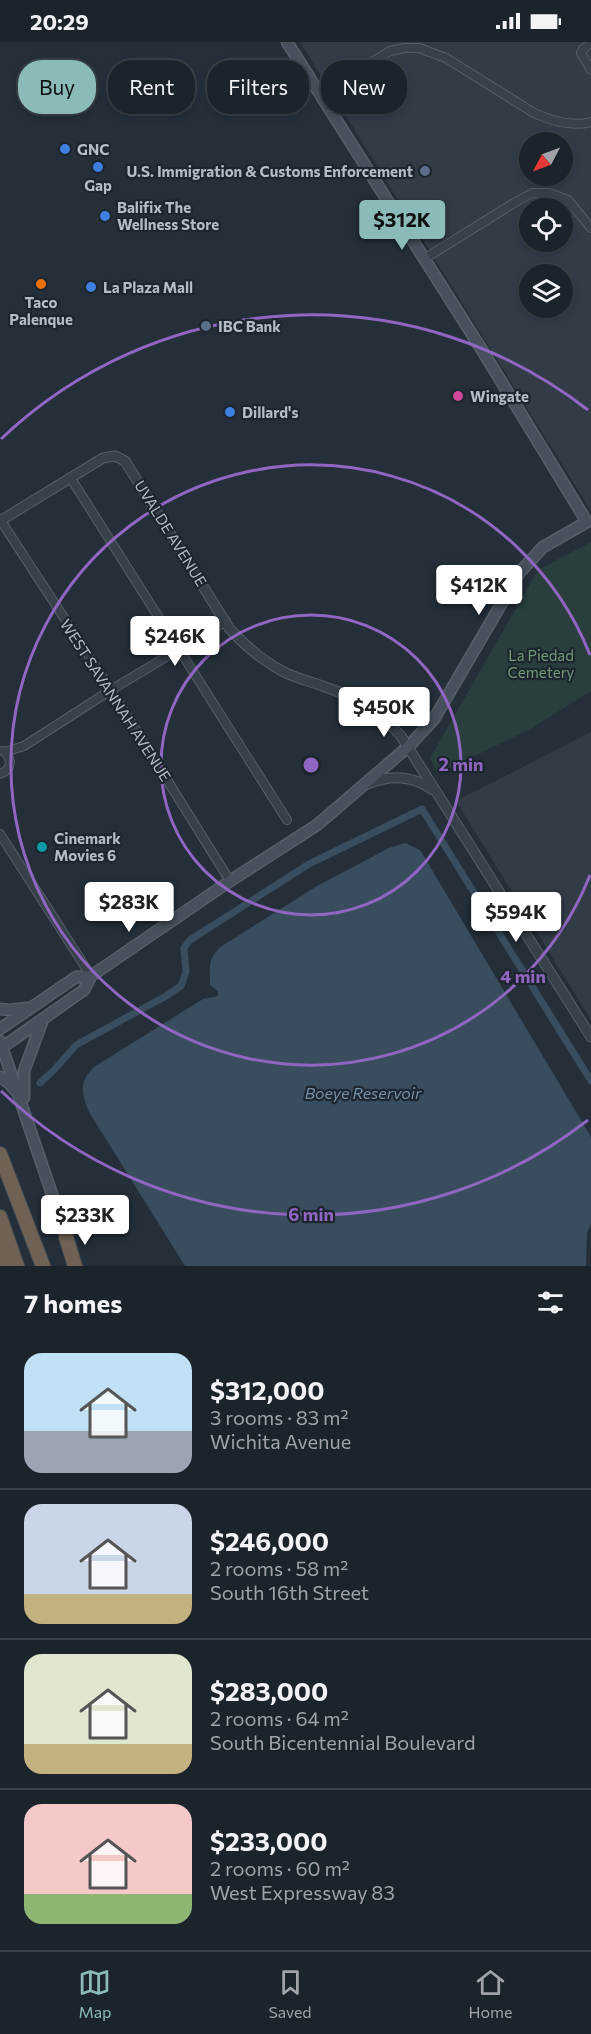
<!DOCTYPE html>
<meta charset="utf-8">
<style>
:root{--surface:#1b232b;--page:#242b33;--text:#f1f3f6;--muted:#a0a4a9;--line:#394047;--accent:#8bbbb9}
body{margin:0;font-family:Commissioner,sans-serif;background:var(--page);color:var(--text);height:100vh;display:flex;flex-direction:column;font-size:22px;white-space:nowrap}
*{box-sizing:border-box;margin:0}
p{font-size:20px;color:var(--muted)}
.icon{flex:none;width:33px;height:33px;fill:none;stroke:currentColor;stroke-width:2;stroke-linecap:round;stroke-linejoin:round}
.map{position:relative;height:1224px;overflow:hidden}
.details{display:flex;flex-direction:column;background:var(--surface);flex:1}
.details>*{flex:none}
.banner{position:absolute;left:18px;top:18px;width:555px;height:54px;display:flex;gap:12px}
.needle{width:39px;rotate:229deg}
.buttons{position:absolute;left:519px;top:90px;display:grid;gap:12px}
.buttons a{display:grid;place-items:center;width:54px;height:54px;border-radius:50%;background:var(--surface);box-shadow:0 3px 9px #0003,0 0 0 2px var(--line);font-size:30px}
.price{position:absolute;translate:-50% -51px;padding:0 14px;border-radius:6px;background:#fff;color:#222;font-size:20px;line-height:39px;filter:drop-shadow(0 2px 3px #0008)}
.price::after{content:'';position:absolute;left:50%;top:36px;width:18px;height:14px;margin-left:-9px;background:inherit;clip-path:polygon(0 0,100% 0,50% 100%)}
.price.selected{background:var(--accent);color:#111}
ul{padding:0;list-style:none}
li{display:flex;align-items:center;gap:18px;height:150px;padding:0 24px}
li+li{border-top:2px solid var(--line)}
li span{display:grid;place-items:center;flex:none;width:168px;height:120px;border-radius:18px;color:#555}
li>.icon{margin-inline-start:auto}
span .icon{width:72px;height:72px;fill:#fffc;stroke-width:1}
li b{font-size:26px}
h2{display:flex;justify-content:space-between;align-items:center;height:72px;padding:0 24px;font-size:26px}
.tag{padding:0 21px;border-radius:24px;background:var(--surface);box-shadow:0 3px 9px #0003,0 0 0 2px var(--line);font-size:21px;line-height:54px}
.tag.selected{background:var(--accent);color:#111}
.status{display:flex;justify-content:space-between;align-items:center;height:42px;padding:0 30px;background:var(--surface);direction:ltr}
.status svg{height:16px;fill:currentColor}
.tab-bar{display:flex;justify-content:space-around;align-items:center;height:84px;border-top:2px solid var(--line);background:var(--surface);font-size:16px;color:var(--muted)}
.tab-bar a{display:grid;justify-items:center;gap:3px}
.tab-bar .selected{color:var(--accent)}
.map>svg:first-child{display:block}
</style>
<div class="status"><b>20:29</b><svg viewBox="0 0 49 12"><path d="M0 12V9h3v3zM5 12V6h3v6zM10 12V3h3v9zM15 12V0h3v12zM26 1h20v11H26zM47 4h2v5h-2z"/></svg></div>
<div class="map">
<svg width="591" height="1224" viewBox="0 0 591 1224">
<rect width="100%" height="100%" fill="#242f39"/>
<!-- airport -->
<path fill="#323c47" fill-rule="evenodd" d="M 300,0 L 591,0 L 591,469 L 338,61 ZM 530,100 L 562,100 L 562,134 L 530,134 ZM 530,166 L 562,166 L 562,200 L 530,200 ZM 530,232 L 562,232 L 562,266 L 530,266 Z
M 591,690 L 591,978 L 456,759 Z"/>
<!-- green -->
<path fill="#293e3d" d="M 591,500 L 591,649 L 532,686 L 438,732 L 430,716 L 538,528 Z"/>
<!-- water -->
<path fill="#394d5f" d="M 405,801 L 420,808 L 591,1095 L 591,1181 L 587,1191 L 586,1224 L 185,1224 L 89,1070 C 81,1051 79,1040 94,1025 L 203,957 L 218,954 L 218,949 L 210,943 C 210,924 207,917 222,904 L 317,844 L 389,806 Z"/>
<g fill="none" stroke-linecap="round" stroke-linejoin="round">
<!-- canal -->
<path stroke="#394d5f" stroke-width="7" d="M 40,1041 L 55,1027 L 76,1003 L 166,954 L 181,944 L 186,930 L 184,906 L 190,898 L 309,822 L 422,767 L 591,1039"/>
<!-- minor casing -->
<g stroke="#565f68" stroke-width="10">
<path id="minor" d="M 591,1 L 583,7 L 581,11 L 591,28
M 320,52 L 390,9 L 404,6 L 419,6 L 446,16 L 534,71 C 552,79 572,85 591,80
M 424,217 L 514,161 L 532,151 L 549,151 L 568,158 L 591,186
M 70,435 L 287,778
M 1,479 L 111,648 L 230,839
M 5,710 L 24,704 L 111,648 L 226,579
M 0,732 C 12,728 13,716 3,709
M 0,792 L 91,934"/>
</g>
<!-- tertiary casing -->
<g stroke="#565f68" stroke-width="11">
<path id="tertiary" d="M 0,479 L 103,416 L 115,414 L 125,419 L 229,586 C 246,605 264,620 286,631 C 299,637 312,640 325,645 C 356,655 380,670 401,694 L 591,995
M 367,742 C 391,733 412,733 433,748"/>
</g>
<!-- secondary casing -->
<g stroke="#565f68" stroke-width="13">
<path id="secondary" d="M 0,967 L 10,968 L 27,966
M 0,987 L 76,935 L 91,934 L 230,839 L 317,783 L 409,704 L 434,677 L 520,530 L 543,505 L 587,480 L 482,308 L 287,0
M 0,999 L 69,1202
M 0,1007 L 84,948 L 91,934
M 0,1035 L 9,1041 L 15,1048
M 24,1056 L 24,1029 L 43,977"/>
</g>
<!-- motorway casing -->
<g stroke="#434c55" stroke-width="16">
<path id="motorway" d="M 0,1112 L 43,1224
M 0,1175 L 17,1224
M 66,1195 L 75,1224
M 0,1201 L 6,1224"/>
</g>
<!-- minor -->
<use href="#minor" stroke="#37414a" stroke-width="8"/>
<!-- tertiary -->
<use href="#tertiary" stroke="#37414a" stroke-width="9"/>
<!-- secondary -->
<use href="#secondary" stroke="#46515d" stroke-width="10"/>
<!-- motorway -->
<use href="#motorway" stroke="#6f6255" stroke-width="14"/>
</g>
<!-- distance rings -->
<g fill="none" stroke="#9166c2" stroke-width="3">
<circle cx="311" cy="723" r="150"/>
<path d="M590 833A300 300 0 1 1 590 613"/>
<path d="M588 1078A450 450 0 0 1 1 1049M1 397A450 450 0 0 1 588 368"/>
</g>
<!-- markers -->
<g fill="#3f7fe0" stroke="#1d262f" stroke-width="2">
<circle cx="65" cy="107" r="6"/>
<circle cx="98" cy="125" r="6"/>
<circle cx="105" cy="174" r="6"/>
<circle cx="91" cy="245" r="6"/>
<circle cx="230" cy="370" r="6"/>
</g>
<g fill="#5c6f8a" stroke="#1d262f" stroke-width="2">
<circle cx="425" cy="129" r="6"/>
<circle cx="206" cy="284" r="6"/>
</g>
<circle fill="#e8710a" stroke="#1d262f" stroke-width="2" cx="41" cy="242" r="6"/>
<circle fill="#d1479c" stroke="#1d262f" stroke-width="2" cx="458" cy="354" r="6"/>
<circle fill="#0f9aa8" stroke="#1d262f" stroke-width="2" cx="42" cy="805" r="6"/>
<g text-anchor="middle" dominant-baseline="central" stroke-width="4.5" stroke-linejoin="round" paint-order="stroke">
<!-- poi labels -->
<g font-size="15" font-weight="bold" fill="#b3bcc6" stroke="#1d262f" text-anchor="start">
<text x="77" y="107">GNC</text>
<text x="413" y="129" text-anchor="end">U.S. Immigration &amp; Customs Enforcement</text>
<text x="98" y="143" text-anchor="middle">Gap</text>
<text x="117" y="165">Balifix The<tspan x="117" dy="17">Wellness Store</tspan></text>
<text x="103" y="245">La Plaza Mall</text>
<text x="41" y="260" text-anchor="middle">Taco<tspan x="41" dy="17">Palenque</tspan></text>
<text x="218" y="284">IBC Bank</text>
<text x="470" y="354">Wingate</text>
<text x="242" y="370">Dillard's</text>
<text x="54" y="796">Cinemark<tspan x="54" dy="17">Movies 6</tspan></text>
</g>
<!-- street labels -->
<g font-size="15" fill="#b3bcc6" stroke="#1d262f">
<text transform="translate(171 491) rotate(58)">UVALDE AVENUE</text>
<text transform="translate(116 658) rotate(57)">WEST SAVANNAH AVENUE</text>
</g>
<!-- park labels -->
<g font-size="15" fill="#729a77" stroke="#1d262f">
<text x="541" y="613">La Piedad<tspan x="541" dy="17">Cemetery</tspan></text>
</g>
<!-- water labels -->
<g font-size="16" font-style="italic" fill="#7590a7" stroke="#1d262f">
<text x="363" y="1050">Boeye Reservoir</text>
</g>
</g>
<circle cx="311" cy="723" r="9" fill="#9166c2" stroke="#1d262f" stroke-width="3"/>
<g font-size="18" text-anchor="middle" font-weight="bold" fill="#9166c2" stroke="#1d262f" stroke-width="4.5" stroke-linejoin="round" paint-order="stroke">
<text x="461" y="729">2 min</text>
<text x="523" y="941">4 min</text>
<text x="311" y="1179">6 min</text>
</g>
</svg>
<div class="buttons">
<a><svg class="needle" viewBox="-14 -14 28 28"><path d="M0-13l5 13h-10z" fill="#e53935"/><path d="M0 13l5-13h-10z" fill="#a0a4a9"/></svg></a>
<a><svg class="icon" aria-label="locate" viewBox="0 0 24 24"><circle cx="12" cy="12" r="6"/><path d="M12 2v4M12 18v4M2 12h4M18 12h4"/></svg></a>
<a><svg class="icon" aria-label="layers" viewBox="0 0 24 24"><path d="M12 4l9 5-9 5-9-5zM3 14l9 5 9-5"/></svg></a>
</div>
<b class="price selected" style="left:402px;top:209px">$312K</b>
<b class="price" style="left:479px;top:574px">$412K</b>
<b class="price" style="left:175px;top:625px">$246K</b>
<b class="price" style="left:384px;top:696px">$450K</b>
<b class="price" style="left:129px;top:891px">$283K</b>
<b class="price" style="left:516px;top:901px">$594K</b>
<b class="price" style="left:85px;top:1204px">$233K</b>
<div class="banner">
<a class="tag selected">Buy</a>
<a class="tag">Rent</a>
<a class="tag">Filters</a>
<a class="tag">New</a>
</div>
</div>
<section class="details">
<h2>7 homes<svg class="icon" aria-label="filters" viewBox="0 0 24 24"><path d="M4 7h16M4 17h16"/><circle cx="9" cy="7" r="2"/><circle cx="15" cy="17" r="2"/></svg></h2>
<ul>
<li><span style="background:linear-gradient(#bfe0f5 65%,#9aa5b1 0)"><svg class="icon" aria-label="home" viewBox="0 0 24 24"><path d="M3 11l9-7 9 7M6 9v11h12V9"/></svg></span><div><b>$312,000</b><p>3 rooms · 83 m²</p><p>Wichita Avenue</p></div></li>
<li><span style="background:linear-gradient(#c9d6e8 75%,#c2b280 0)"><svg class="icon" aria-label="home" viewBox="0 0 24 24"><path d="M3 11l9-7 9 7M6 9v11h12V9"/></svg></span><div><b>$246,000</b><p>2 rooms · 58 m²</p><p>South 16th Street</p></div></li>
<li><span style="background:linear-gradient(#dfe7d0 75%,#c2b280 0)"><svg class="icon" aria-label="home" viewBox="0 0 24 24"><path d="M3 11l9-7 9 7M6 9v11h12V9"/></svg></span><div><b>$283,000</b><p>2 rooms · 64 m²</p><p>South Bicentennial Boulevard</p></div></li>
<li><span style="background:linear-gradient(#f6c9c9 75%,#8fb573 0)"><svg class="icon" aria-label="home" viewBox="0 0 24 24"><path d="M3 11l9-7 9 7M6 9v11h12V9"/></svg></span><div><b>$233,000</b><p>2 rooms · 60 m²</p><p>West Expressway 83</p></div></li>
</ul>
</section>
<nav class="tab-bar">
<a class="selected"><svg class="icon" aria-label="map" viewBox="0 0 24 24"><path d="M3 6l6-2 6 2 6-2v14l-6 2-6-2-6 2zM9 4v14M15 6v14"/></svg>Map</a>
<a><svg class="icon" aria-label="saved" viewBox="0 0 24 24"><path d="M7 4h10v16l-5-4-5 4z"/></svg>Saved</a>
<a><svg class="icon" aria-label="home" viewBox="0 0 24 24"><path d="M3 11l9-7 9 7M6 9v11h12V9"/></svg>Home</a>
</nav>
